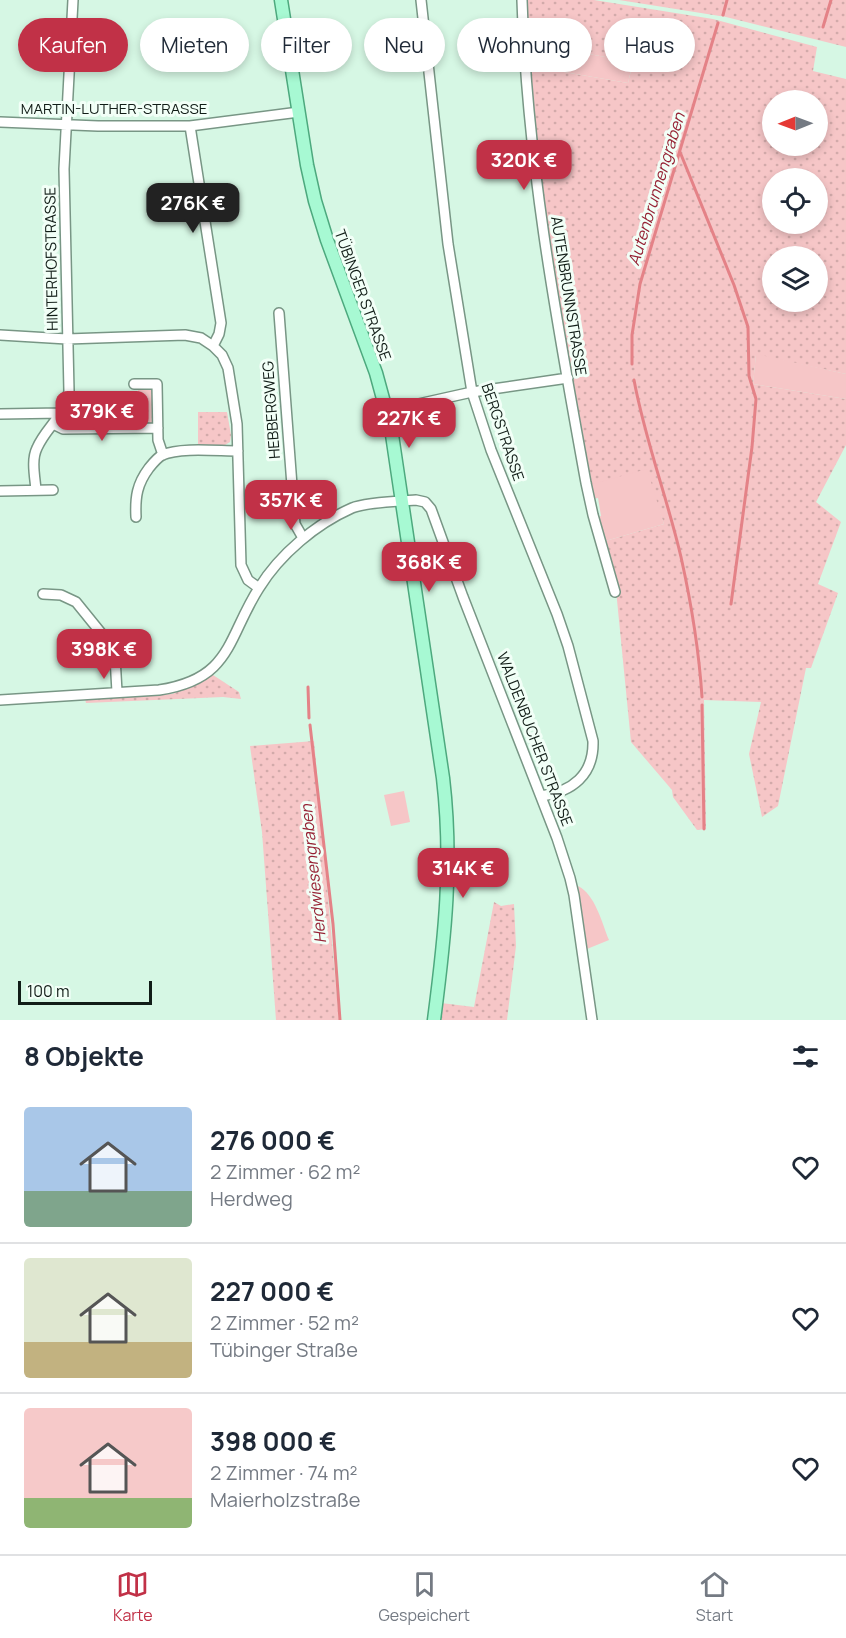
<!DOCTYPE html>
<html lang="de">
<meta charset="utf-8">
<style>
:root{--surface:#fff;--page:#f6f6f7;--text:#1f2937;--muted:#747a83;--line:#e0e1e3;--accent:#c13147}
body{margin:0;font-family:Manrope,sans-serif;background:var(--page);color:var(--text);height:100vh;display:flex;flex-direction:column;font-size:22px;white-space:nowrap}
*{box-sizing:border-box;margin:0}
p{font-size:20px;color:var(--muted)}
.icon{flex:none;width:33px;height:33px;fill:none;stroke:currentColor;stroke-width:2;stroke-linecap:round;stroke-linejoin:round}
.map{position:relative;height:1020px;overflow:hidden}
.side{display:flex;flex-direction:column;background:var(--surface);flex:1}
.side>*{flex:none}
.top-card{position:absolute;left:18px;top:18px;width:810px;height:54px;display:flex;gap:12px}
.needle{width:39px;rotate:269deg}
.tools{position:absolute;left:762px;top:90px;display:grid;gap:12px}
.tools a{display:grid;place-items:center;width:66px;height:66px;border-radius:50%;background:var(--surface);box-shadow:0 3px 9px #0003;font-size:30px}
.scale{position:absolute;left:18px;bottom:15px;width:134px;box-sizing:border-box;padding-left:6px;border:3px solid #111d17;border-top:0;font-size:16px;line-height:21px;white-space:nowrap;color:#111d17;-webkit-text-stroke:4px #f2fff7;paint-order:stroke}
.price{position:absolute;translate:-50% -51px;padding:0 14px;border-radius:12px;background:var(--accent);color:#fff;font-size:20px;line-height:39px;filter:drop-shadow(0 2px 3px #0008)}
.price::after{content:'';position:absolute;left:50%;top:36px;width:18px;height:14px;margin-left:-9px;background:inherit;clip-path:polygon(0 0,100% 0,50% 100%)}
.price.on{background:#222;color:#fff}
ul{padding:0;list-style:none}
li{display:flex;align-items:center;gap:18px;height:150px;padding:0 24px}
li+li{border-top:2px solid var(--line)}
li span{display:grid;place-items:center;flex:none;width:168px;height:120px;border-radius:6px;color:#555}
li>.icon{margin-inline-start:auto}
span .icon{width:72px;height:72px;fill:#fffc;stroke-width:1}
li b{font-size:26px}
h2{display:flex;justify-content:space-between;align-items:center;height:72px;padding:0 24px;font-size:26px}
.pill{padding:0 21px;border-radius:27px;background:var(--surface);box-shadow:0 3px 9px #0003;font-size:21px;line-height:54px}
.pill.on{background:var(--accent);color:#fff}
.menu{display:flex;justify-content:space-around;align-items:center;height:84px;border-top:2px solid var(--line);background:var(--surface);font-size:16px;color:var(--muted)}
.menu a{display:grid;justify-items:center;gap:3px}
.menu .on{color:var(--accent)}
.map>svg:first-child{display:block}
</style>
<div class="map">
<svg width="846" height="1020" viewBox="0 0 846 1020">
<defs>
<pattern id="grass-dots" width="8" height="8" patternUnits="userSpaceOnUse" patternTransform="scale(1.5)"><rect width="8" height="8" fill="#f6c6c7"/><path d="M2 2h.1M6 6h.1" fill="none" stroke="#d2aaaa" stroke-width="1.8" stroke-linecap="round"/></pattern>
</defs>
<rect width="100%" height="100%" fill="#d6f7e4"/>
<!-- grass -->
<path fill="url(#grass-dots)" fill-rule="evenodd" d="M 526,0 L 594,0 L 713,19 L 817,47 L 813,71 L 846,79 L 846,374 L 756,355 L 753,384 L 846,399 L 846,445 L 816,502 L 841,522 L 818,584 L 838,593 L 811,668 L 806,668 L 778,806 L 762,817 L 749,754 L 761,702 L 704,700 L 706,829 L 697,830 L 673,797 L 672,790 L 631,742 L 616,590 L 602,542 L 664,524 L 655,499 L 589,485 L 548,242 L 539,178 L 529,66 L 628,83 L 633,62 L 528,43 ZM 772,100 L 818,100 L 818,146 L 772,146 ZM 772,178 L 818,178 L 818,224 L 772,224 ZM 772,256 L 818,256 L 818,302 L 772,302 Z
M 619,0 L 846,0 L 846,47 L 726,17 Z
M 138,389 L 152,389 L 153,424 L 139,424 Z
M 198,412 L 227,412 L 231,435 L 230,442 L 225,445 L 198,445 Z
M 210,673 L 239,692 L 241,699 L 223,697 L 86,703 L 85,699 L 172,694 L 190,687 Z
M 314,741 L 339,1020 L 276,1020 L 262,832 L 250,746 Z
M 494,902 L 501,906 L 514,904 L 516,946 L 507,1020 L 439,1020 L 441,1003 L 474,1007 Z"/>
<!-- garden -->
<path fill="#f6c6c7" d="M 528,43 L 633,62 L 628,83 L 529,66 Z
M 756,354 L 846,374 L 846,399 L 753,384 Z
M 647,469 L 664,524 L 602,542 L 596,518 L 601,516 L 598,498 L 592,499 L 589,485 Z
M 404,791 L 410,822 L 391,826 L 384,795 Z
M 578,886 C 595,894 602,923 609,940 L 587,949 Z"/>
<g fill="none" stroke-linecap="round" stroke-linejoin="round">
<!-- stream -->
<path stroke="#e48287" stroke-width="3" d="M 723,15 L 727,0
M 823,27 L 831,0
M 680,152 L 734,285 L 748,327 L 749,376 L 756,399 L 752,447 L 731,604
M 632,364 L 632,335 L 640,284 L 718,23
M 634,380 C 645,440 667,497 681,557 C 691,602 699,651 702,697
M 308,687 L 309,718
M 702,705 L 704,829
M 310,725 L 333,924 L 340,1020"/>
<!-- minor casing -->
<g stroke="#789685" stroke-width="12">
<path id="minor" d="M 421,0 L 448,244 L 472,392 L 491,450 L 557,614 L 568,646 L 593,741 C 594,775 572,792 541,796
M 522,0 C 527,163 557,323 586,483 L 593,515 L 615,592
M 0,122 L 98,126 L 190,126 L 299,112
M 190,126 L 221,323 L 219,334 L 213,346
M 279,313 L 294,512 L 295,524 L 303,538
M 0,335 L 67,339 L 185,335 L 201,338 L 213,346 L 222,355 L 228,368 L 237,424 L 241,565 L 248,580 L 259,588
M 134,384 L 157,384 L 158,440 L 163,455
M 387,411 L 472,392 L 568,378
M 0,414 L 62,413
M 53,424 L 63,429 L 158,428
M 36,490 C 35,477 31,460 37,448 C 46,427 66,415 69,391 L 64,169 L 73,0
M 0,491 L 53,490
M 136,517 C 135,497 137,484 149,468 C 153,463 157,458 162,455 C 181,447 217,451 238,451
M 43,594 L 61,595 L 76,602 L 110,644 L 115,657 L 117,692
M 0,700 L 159,690 C 232,679 227,638 259,588 C 280,554 316,524 352,508 C 366,502 400,501 416,500 L 425,502 L 431,509 L 463,597 L 557,838 L 570,878 L 574,895 L 592,1020"/>
</g>
<!-- major casing -->
<g stroke="#4da97e" stroke-width="15">
<path id="major" d="M 281,0 L 307,165 L 315,201 L 327,240 L 376,373 L 391,428 L 443,778 C 453,863 445,936 434,1020"/>
</g>
<!-- minor -->
<use href="#minor" stroke="#fff" stroke-width="9"/>
<!-- major -->
<use href="#major" stroke="#a7f9d3" stroke-width="12"/>
</g>
<g text-anchor="middle" dominant-baseline="central" stroke-width="6" stroke-linejoin="round" paint-order="stroke">
<!-- street labels -->
<g font-size="15" fill="#111d17" stroke="#f2fff7">
<text x="114" y="108">MARTIN-LUTHER-STRASSE</text>
<text transform="translate(51 259) rotate(-91)">HINTERHOFSTRASSE</text>
<text transform="translate(363 295) rotate(70)">TÜBINGER STRASSE</text>
<text transform="translate(569 296) rotate(81)">AUTENBRUNNSTRASSE</text>
<text transform="translate(271 410) rotate(-94)">HEBBERGWEG</text>
<text transform="translate(503 432) rotate(71)">BERGSTRASSE</text>
<text transform="translate(535 739) rotate(69)">WALDENBUCHER STRASSE</text>
</g>
<!-- water labels -->
<g font-size="16" font-style="italic" fill="#962234" stroke="#f2fff7">
<text transform="translate(656 189) rotate(-73)">Autenbrunnengraben</text>
<text transform="translate(313 874) rotate(-96)">Herdwiesengraben</text>
</g>
</g>
</svg>
<div class="tools">
<a><svg class="needle" viewBox="-14 -14 28 28"><path d="M0-13l5 13h-10z" fill="#e53935"/><path d="M0 13l5-13h-10z" fill="#747a83"/></svg></a>
<a><svg class="icon" aria-label="locate" viewBox="0 0 24 24"><circle cx="12" cy="12" r="6"/><path d="M12 2v4M12 18v4M2 12h4M18 12h4"/></svg></a>
<a><svg class="icon" aria-label="layers" viewBox="0 0 24 24"><path d="M12 4l9 5-9 5-9-5zM3 14l9 5 9-5"/></svg></a>
</div>
<div class="scale">100 m</div>
<b class="price" style="left:524px;top:191px">320K €</b>
<b class="price on" style="left:193px;top:234px">276K €</b>
<b class="price" style="left:102px;top:442px">379K €</b>
<b class="price" style="left:409px;top:449px">227K €</b>
<b class="price" style="left:291px;top:531px">357K €</b>
<b class="price" style="left:429px;top:593px">368K €</b>
<b class="price" style="left:104px;top:680px">398K €</b>
<b class="price" style="left:463px;top:899px">314K €</b>
<div class="top-card">
<a class="pill on">Kaufen</a>
<a class="pill">Mieten</a>
<a class="pill">Filter</a>
<a class="pill">Neu</a>
<a class="pill">Wohnung</a>
<a class="pill">Haus</a>
</div>
</div>
<section class="side">
<h2>8 Objekte<svg class="icon" aria-label="filters" viewBox="0 0 24 24"><path d="M4 7h16M4 17h16"/><circle cx="9" cy="7" r="2"/><circle cx="15" cy="17" r="2"/></svg></h2>
<ul>
<li><span style="background:linear-gradient(#a9c7e8 70%,#7fa58c 0)"><svg class="icon" aria-label="home" viewBox="0 0 24 24"><path d="M3 11l9-7 9 7M6 9v11h12V9"/></svg></span><div><b>276 000 €</b><p>2 Zimmer · 62 m²</p><p>Herdweg</p></div><svg class="icon" aria-label="heart" viewBox="0 0 24 24"><path d="M12 20l-8-8c-3-5 5-10 8-4 3-6 11-1 8 4z"/></svg></li>
<li><span style="background:linear-gradient(#dfe7d0 70%,#c2b280 0)"><svg class="icon" aria-label="home" viewBox="0 0 24 24"><path d="M3 11l9-7 9 7M6 9v11h12V9"/></svg></span><div><b>227 000 €</b><p>2 Zimmer · 52 m²</p><p>Tübinger Straße</p></div><svg class="icon" aria-label="heart" viewBox="0 0 24 24"><path d="M12 20l-8-8c-3-5 5-10 8-4 3-6 11-1 8 4z"/></svg></li>
<li><span style="background:linear-gradient(#f6c9c9 75%,#8fb573 0)"><svg class="icon" aria-label="home" viewBox="0 0 24 24"><path d="M3 11l9-7 9 7M6 9v11h12V9"/></svg></span><div><b>398 000 €</b><p>2 Zimmer · 74 m²</p><p>Maierholzstraße</p></div><svg class="icon" aria-label="heart" viewBox="0 0 24 24"><path d="M12 20l-8-8c-3-5 5-10 8-4 3-6 11-1 8 4z"/></svg></li>
</ul>
</section>
<nav class="menu">
<a class="on"><svg class="icon" aria-label="map" viewBox="0 0 24 24"><path d="M3 6l6-2 6 2 6-2v14l-6 2-6-2-6 2zM9 4v14M15 6v14"/></svg>Karte</a>
<a><svg class="icon" aria-label="saved" viewBox="0 0 24 24"><path d="M7 4h10v16l-5-4-5 4z"/></svg>Gespeichert</a>
<a><svg class="icon" aria-label="home" viewBox="0 0 24 24"><path d="M3 11l9-7 9 7M6 9v11h12V9"/></svg>Start</a>
</nav>
